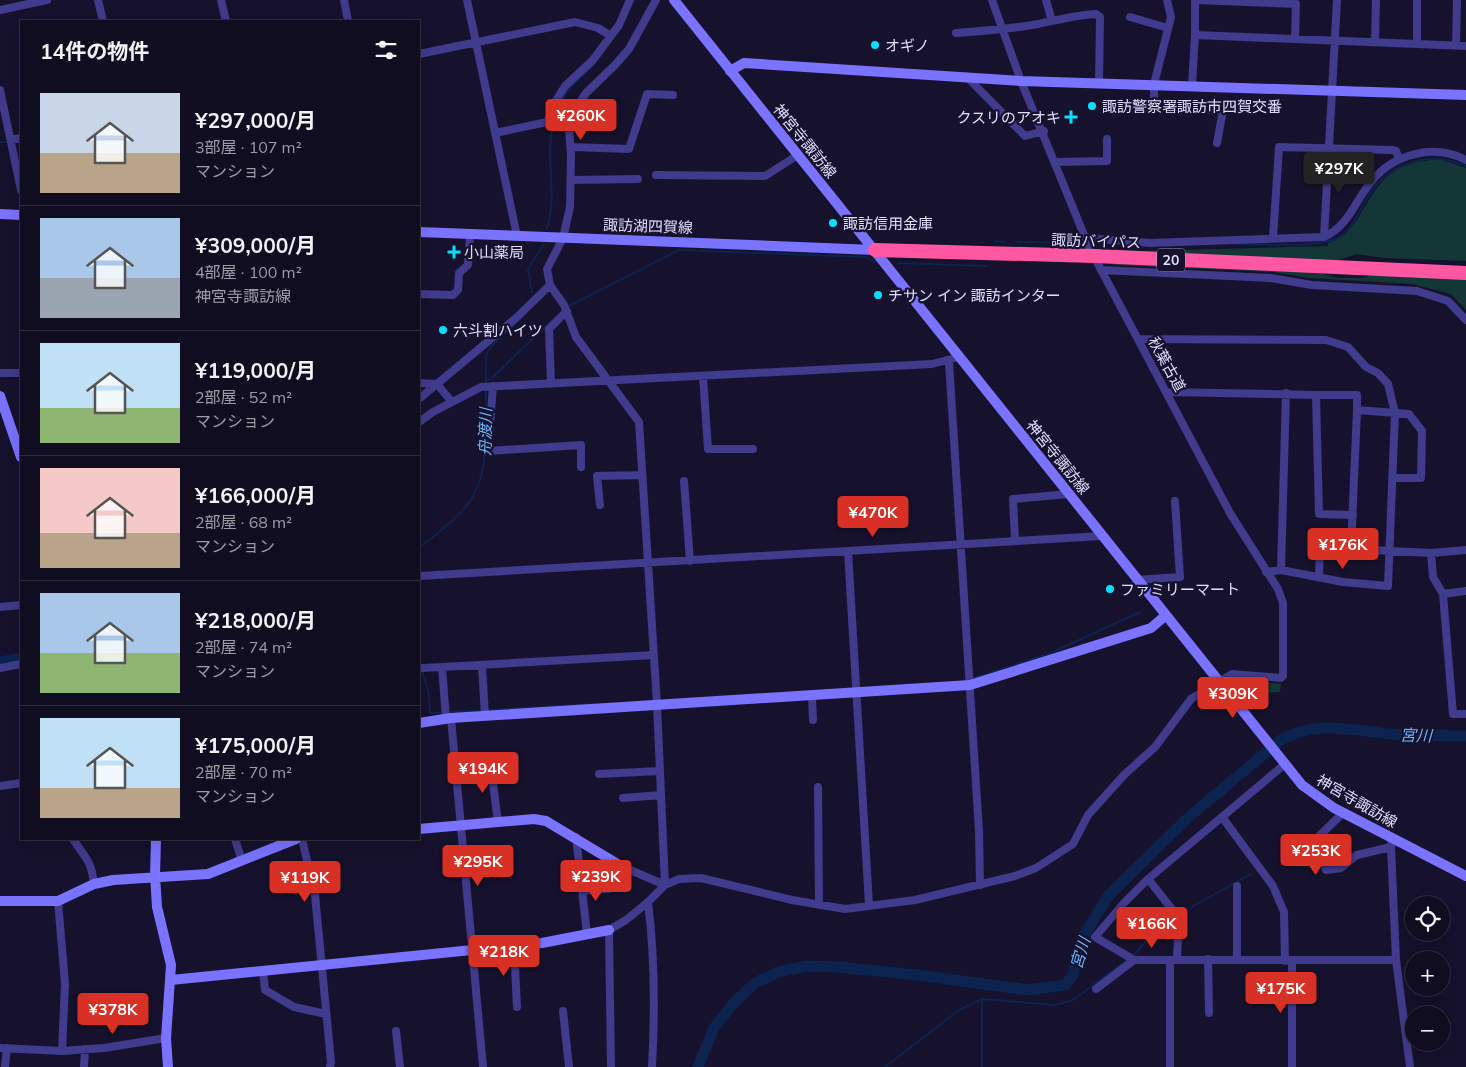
<!DOCTYPE html>
<html lang="ja">
<meta charset="utf-8">
<style>
:root{--surface:#100d21;--page:#1e1b2e;--text:#f1f3f6;--muted:#9c9ca5;--line:#302d3f;--accent:#d93025}
body{margin:0;font-family:Mulish,"Noto Sans JP",sans-serif;background:var(--page);color:var(--text);height:100vh;display:flex;flex-direction:column;font-size:19px;white-space:nowrap}
*{box-sizing:border-box;margin:0}
p{font-size:16px;color:var(--muted)}
.icon{flex:none;width:28px;height:28px;fill:none;stroke:currentColor;stroke-width:2;stroke-linecap:round;stroke-linejoin:round}
.map{position:relative;flex:1;overflow:hidden}
.panel{position:absolute;left:20px;top:20px;width:400px;height:820px;display:flex;flex-direction:column;background:var(--surface);border-radius:0px;box-shadow:0 5px 20px #0002,0 0 0 1px var(--line)}
.panel>*{flex:none}
.controls{position:absolute;left:1405px;top:896px;display:grid;gap:10px}
.controls a{display:grid;place-items:center;width:45px;height:45px;border-radius:50%;background:var(--surface);box-shadow:0 5px 20px #0002,0 0 0 1px var(--line);font-size:25px}
.price{position:absolute;translate:-50% -42px;padding:0 11px;border-radius:5px;background:var(--accent);color:#fff;font-size:16px;line-height:32px;filter:drop-shadow(0 1px 2px #0008)}
.price::after{content:'';position:absolute;left:50%;top:30px;width:15px;height:11px;margin-left:-8px;background:inherit;clip-path:polygon(0 0,100% 0,50% 100%)}
.price.on{background:#222;color:#fff}
ul{padding:0;list-style:none}
li{display:flex;align-items:center;gap:15px;height:125px;padding:0 20px}
li+li{border-top:1px solid var(--line)}
li span{display:grid;place-items:center;flex:none;width:140px;height:100px;border-radius:0px;color:#555}
li>.icon{margin-inline-start:auto}
span .icon{width:60px;height:60px;fill:#fffc;stroke-width:1}
li b{font-size:21px}
h2{display:flex;justify-content:space-between;align-items:center;height:60px;padding:0 20px;font-size:21px}
.map>svg:first-child{display:block}
</style>
<div class="map">
<svg width="1466" height="1067" viewBox="0 0 1466 1067">
<rect width="100%" height="100%" fill="#16112c"/>
<!-- green -->
<path fill="#133636" d="M 1431,160 L 1443,160 L 1466,168 L 1466,261 L 1384,258 L 1357,254 L 1333,262 L 1114,253 L 1114,249 L 1140,251 L 1328,246 L 1328,243 C 1374,228 1360,166 1431,160 Z
M 1113,262 L 1314,271 L 1338,278 L 1361,278 L 1382,273 L 1466,279 L 1466,310 L 1451,294 L 1412,284 L 1309,278 L 1273,272 L 1113,265 Z
M 1240,679 L 1281,684 L 1280,692 L 1240,695 L 1230,682 Z"/>
<g fill="none" stroke-linecap="round" stroke-linejoin="round">
<!-- stream -->
<path stroke="#0c2350" stroke-width="2" d="M 0,142 L 5,142
M 547,229 C 561,181 536,145 565,95 C 571,84 585,75 593,65
M 995,241 L 1005,242
M 1016,242 L 1081,243
M 1095,243 L 1114,244
M 1236,244 C 1260,244 1314,248 1335,239 C 1351,233 1359,212 1367,198 C 1388,163 1429,149 1466,166
M 898,263 L 986,266
M 532,292 L 528,269 L 544,244
M 567,307 L 679,250 L 866,257 L 874,262
M 486,381 L 493,377 L 563,310
M 486,382 C 486,373 485,362 487,353 C 489,345 518,322 526,313
M 486,432 L 486,389
M 419,548 C 456,518 482,503 485,451
M 422,671 L 429,694 L 430,713 L 440,713
M 974,678 L 1051,653 L 1140,612
M 487,710 L 597,704
M 451,712 L 482,710
M 1179,914 L 1251,874
M 1133,956 L 1148,939 L 1175,917
M 885,1067 L 959,1010 L 982,999 L 1055,1005 L 1073,1000 L 1127,960
M 982,1067 L 982,999"/>
<!-- river -->
<path stroke="#0c2350" stroke-width="11" d="M 0,662 L 21,658
M 698,1067 L 714,1028 L 731,1006 L 755,983 L 778,972 L 807,966 L 838,967 L 917,975 L 1028,990 L 1065,985 L 1073,975 L 1081,940 L 1109,895 L 1191,815 L 1281,740 C 1315,720 1352,730 1389,734 C 1414,737 1441,735 1466,736"/>
<!-- street -->
<path stroke="#403b8c" stroke-width="8" d="M 98,0 L 103,21
M 221,0 L 226,21
M 344,0 L 348,21
M 467,0 L 517,236
M 656,0 L 629,49 L 615,65 L 586,93 L 573,113 L 569,127 L 571,156 L 570,207 L 563,238 L 547,269 L 550,285 L 564,305 L 576,337 L 639,422 L 657,704 L 665,885
M 1046,0 L 1052,21
M 1167,0 L 1171,17 L 1154,84 L 1154,105 L 1190,109 L 1223,110 L 1217,143
M 0,10 L 47,0
M 1130,17 L 1168,28
M 956,33 C 984,31 1011,29 1038,24 C 1058,20 1076,15 1096,14 L 1100,17 L 1099,83
M 1195,35 L 1195,0 L 1296,4 L 1295,39
M 1375,42 L 1376,0
M 1417,43 L 1417,0
M 1456,45 L 1457,0
M 419,54 L 575,22 L 598,28 L 611,36
M 967,77 L 1025,136 L 1044,131
M 1192,85 L 1195,35 L 1466,46
M 0,90 L 21,190
M 495,133 L 547,122 L 555,102 L 565,86 L 593,60 L 619,25 L 630,0
M 11,140 L 21,138
M 571,147 L 629,149 L 647,94 L 673,95
M 1056,162 L 1107,161 L 1107,139
M 656,175 L 765,176 L 798,155
M 572,180 L 638,179
M 1324,237 L 1337,0
M 1086,238 L 1150,243 L 1324,237 C 1348,227 1355,201 1371,182 C 1393,154 1434,143 1466,160
M 1273,238 L 1279,147 L 1392,150 L 1396,151 L 1399,159
M 1101,270 L 1271,278 L 1312,285 L 1417,291 L 1448,301 L 1466,320
M 419,294 L 453,295 L 458,290 L 459,273 L 468,265 L 470,234
M 1138,339 L 1326,340 L 1348,347 L 1366,367 L 1378,373 L 1388,384 L 1395,413 L 1388,586 L 1343,582 L 1281,570
M 949,362 L 979,831 L 980,885
M 0,373 L 21,373
M 703,376 L 708,449 L 753,449
M 419,383 L 437,384
M 437,384 L 452,402
M 551,384 L 549,329 L 567,311
M 493,386 L 488,451 L 581,445 L 581,467
M 1167,392 L 1316,395 L 1319,514 L 1353,515
M 1316,395 L 1357,395 L 1357,410
M 419,399 L 516,318 L 550,285
M 419,422 L 433,412 L 481,387 L 932,364 L 959,357
M 1392,478 L 1421,478 L 1422,431 L 1409,414 L 1357,410 L 1351,549 L 1431,553 L 1466,550
M 684,481 L 690,561
M 600,505 L 597,476 L 642,475
M 1015,541 L 1013,499 L 1068,494
M 848,551 L 869,905
M 1431,553 L 1433,577 L 1443,594 L 1453,714 L 1466,714
M 1266,572 L 1281,570 L 1286,393
M 419,576 L 1102,536
M 1319,576 L 1320,547
M 1136,580 L 1180,577 L 1175,501
M 1443,594 L 1466,591
M 0,607 L 21,605
M 482,665 L 485,716
M 0,668 L 21,664
M 422,668 L 442,667
M 812,696 L 813,720
M 451,718 L 483,1067
M 446,719 L 442,667 L 654,655
M 1285,764 L 1148,879 L 1124,903 L 1095,937 L 1134,960 L 1396,960
M 599,774 L 659,771
M 456,779 L 492,776 L 498,822
M 0,786 L 21,783
M 818,787 L 819,905
M 623,798 L 661,795
M 1343,813 L 1317,838 L 1326,870 L 1341,868 L 1357,855 L 1391,847
M 1222,817 L 1273,886 L 1284,912 L 1285,961
M 576,837 L 587,934
M 73,839 C 85,858 91,859 94,884
M 235,839 L 242,861
M 302,839 L 315,895 L 331,1062 L 330,1067
M 1392,839 L 1391,847 L 1396,960 L 1410,1067
M 621,866 L 665,885
M 1148,879 L 1179,918 L 1177,958
M 1237,886 L 1237,960
M 582,891 L 609,889
M 58,901 L 65,984 L 62,1051
M 648,902 C 655,957 655,1012 652,1067
M 514,946 L 517,1007
M 1208,959 L 1209,1013
M 1292,962 L 1292,1067
M 263,971 L 265,990 L 294,1007 L 326,1014
M 1096,989 L 1134,960
M 563,1011 L 569,1067
M 396,1031 L 400,1067
M 0,1048 L 62,1051 L 104,1048 L 166,1038
M 5,1067 L 7,1048
M 84,1067 L 85,1049
M 611,1067 L 609,930 L 626,920 L 648,902 L 665,885 L 679,879 L 701,878 L 792,900 L 845,909 L 915,900 L 1015,876 L 1036,868 L 1073,844 L 1088,815 L 1124,775 L 1155,747 L 1191,699 L 1232,674 L 1281,678 L 1283,676 L 1283,603 L 1278,589 L 1230,513 L 1089,247 L 1021,81 L 992,0
M 1170,1067 L 1170,960"/>
<!-- secondary -->
<path stroke="#7a73ff" stroke-width="10" d="M 674,0 L 1302,785 L 1334,808 L 1466,876
M 730,71 L 744,63 L 1021,81 L 1466,95
M 0,214 L 21,215
M 419,232 L 875,250
M 0,396 L 21,457
M 419,723 L 451,718 L 970,685 L 1151,628 L 1165,616
M 419,829 L 534,819 L 546,821 L 621,866
M 156,839 L 155,876 L 157,907 L 171,965 L 166,1038 L 168,1067
M 0,901 L 58,901 L 94,884 L 113,880 L 208,874 L 296,839
M 171,980 L 542,943 L 609,930"/>
<!-- highway -->
<path stroke="#ff57a2" stroke-width="14" d="M 875,250 L 1095,256 L 1466,273"/>
</g>
<!-- markers -->
<g fill="#08dfff" stroke="#16112c" stroke-width="2">
<circle cx="875" cy="45" r="5"/>
<circle cx="1092" cy="106" r="5"/>
<path d="M1068.5 109.5h5v5h5v5h-5v5h-5v-5h-5v-5h5z"/>
<circle cx="833" cy="223" r="5"/>
<path d="M451.5 244.5h5v5h5v5h-5v5h-5v-5h-5v-5h5z"/>
<circle cx="878" cy="295" r="5"/>
<circle cx="443" cy="330" r="5"/>
<circle cx="1110" cy="589" r="5"/>
</g>
<g text-anchor="middle" dominant-baseline="central" stroke-width="4.5" stroke-linejoin="round" paint-order="stroke">
<!-- shield labels -->
<rect fill="#16112c" stroke="#a49fc0" stroke-width="1" x="1157" y="248.5" width="28" height="23" rx="4"/>
<g font-size="14" font-weight="bold" fill="#e1dcff">
<text x="1171" y="260">20</text>
</g>
<!-- poi labels -->
<g font-size="15" fill="#e1dcff" stroke="#16112c" text-anchor="start">
<text x="885" y="45">オギノ</text>
<text x="1102" y="106">諏訪警察署諏訪市四賀交番</text>
<text x="1061" y="117" text-anchor="end">クスリのアオキ</text>
<text x="843" y="223">諏訪信用金庫</text>
<text x="464" y="252">小山薬局</text>
<text x="888" y="295">チサン イン 諏訪インター</text>
<text x="453" y="330">六斗割ハイツ</text>
<text x="1120" y="589">ファミリーマート</text>
</g>
<!-- street labels -->
<g font-size="15" fill="#e1dcff" stroke="#16112c">
<text transform="translate(805 141) rotate(51)">神宮寺諏訪線</text>
<text transform="translate(648 226) rotate(2)">諏訪湖四賀線</text>
<text transform="translate(1096 241) rotate(2)">諏訪バイパス</text>
<text transform="translate(1167 364) rotate(61)">秋葉古道</text>
<text transform="translate(1058 457) rotate(51)">神宮寺諏訪線</text>
<text transform="translate(1357 801) rotate(30)">神宮寺諏訪線</text>
</g>
<!-- water labels -->
<g font-size="16" font-style="italic" fill="#6ab5ff" stroke="#16112c">
<text transform="translate(485 432) rotate(-89)">舟渡川</text>
<text transform="translate(1416 735) rotate(2)">宮川</text>
<text transform="translate(1080 953) rotate(-73)">宮川</text>
</g>
</g>
</svg>
<div class="controls">
<a><svg class="icon" aria-label="locate" viewBox="0 0 24 24"><circle cx="12" cy="12" r="6"/><path d="M12 2v4M12 18v4M2 12h4M18 12h4"/></svg></a>
<a>+</a>
<a>−</a>
</div>
<b class="price" style="left:581px;top:141px">¥260K</b>
<b class="price on" style="left:1339px;top:194px">¥297K</b>
<b class="price" style="left:873px;top:538px">¥470K</b>
<b class="price" style="left:1343px;top:570px">¥176K</b>
<b class="price" style="left:1233px;top:719px">¥309K</b>
<b class="price" style="left:483px;top:794px">¥194K</b>
<b class="price" style="left:1316px;top:876px">¥253K</b>
<b class="price" style="left:478px;top:887px">¥295K</b>
<b class="price" style="left:596px;top:902px">¥239K</b>
<b class="price" style="left:305px;top:903px">¥119K</b>
<b class="price" style="left:1152px;top:949px">¥166K</b>
<b class="price" style="left:504px;top:977px">¥218K</b>
<b class="price" style="left:1281px;top:1014px">¥175K</b>
<b class="price" style="left:113px;top:1035px">¥378K</b>
<section class="panel">
<h2>14件の物件<svg class="icon" aria-label="filters" viewBox="0 0 24 24"><path d="M4 7h16M4 17h16"/><circle cx="9" cy="7" r="2"/><circle cx="15" cy="17" r="2"/></svg></h2>
<ul>
<li><span style="background:linear-gradient(#c9d6e8 60%,#b9a48a 0)"><svg class="icon" aria-label="home" viewBox="0 0 24 24"><path d="M3 11l9-7 9 7M6 9v11h12V9"/></svg></span><div><b>¥297,000/月</b><p>3部屋 · 107 m²</p><p>マンション</p></div></li>
<li><span style="background:linear-gradient(#a9c7e8 60%,#9aa5b1 0)"><svg class="icon" aria-label="home" viewBox="0 0 24 24"><path d="M3 11l9-7 9 7M6 9v11h12V9"/></svg></span><div><b>¥309,000/月</b><p>4部屋 · 100 m²</p><p>神宮寺諏訪線</p></div></li>
<li><span style="background:linear-gradient(#bfe0f5 65%,#8fb573 0)"><svg class="icon" aria-label="home" viewBox="0 0 24 24"><path d="M3 11l9-7 9 7M6 9v11h12V9"/></svg></span><div><b>¥119,000/月</b><p>2部屋 · 52 m²</p><p>マンション</p></div></li>
<li><span style="background:linear-gradient(#f6c9c9 65%,#b9a48a 0)"><svg class="icon" aria-label="home" viewBox="0 0 24 24"><path d="M3 11l9-7 9 7M6 9v11h12V9"/></svg></span><div><b>¥166,000/月</b><p>2部屋 · 68 m²</p><p>マンション</p></div></li>
<li><span style="background:linear-gradient(#a9c7e8 60%,#8fb573 0)"><svg class="icon" aria-label="home" viewBox="0 0 24 24"><path d="M3 11l9-7 9 7M6 9v11h12V9"/></svg></span><div><b>¥218,000/月</b><p>2部屋 · 74 m²</p><p>マンション</p></div></li>
<li><span style="background:linear-gradient(#bfe0f5 70%,#b9a48a 0)"><svg class="icon" aria-label="home" viewBox="0 0 24 24"><path d="M3 11l9-7 9 7M6 9v11h12V9"/></svg></span><div><b>¥175,000/月</b><p>2部屋 · 70 m²</p><p>マンション</p></div></li>
</ul>
</section>
</div>
